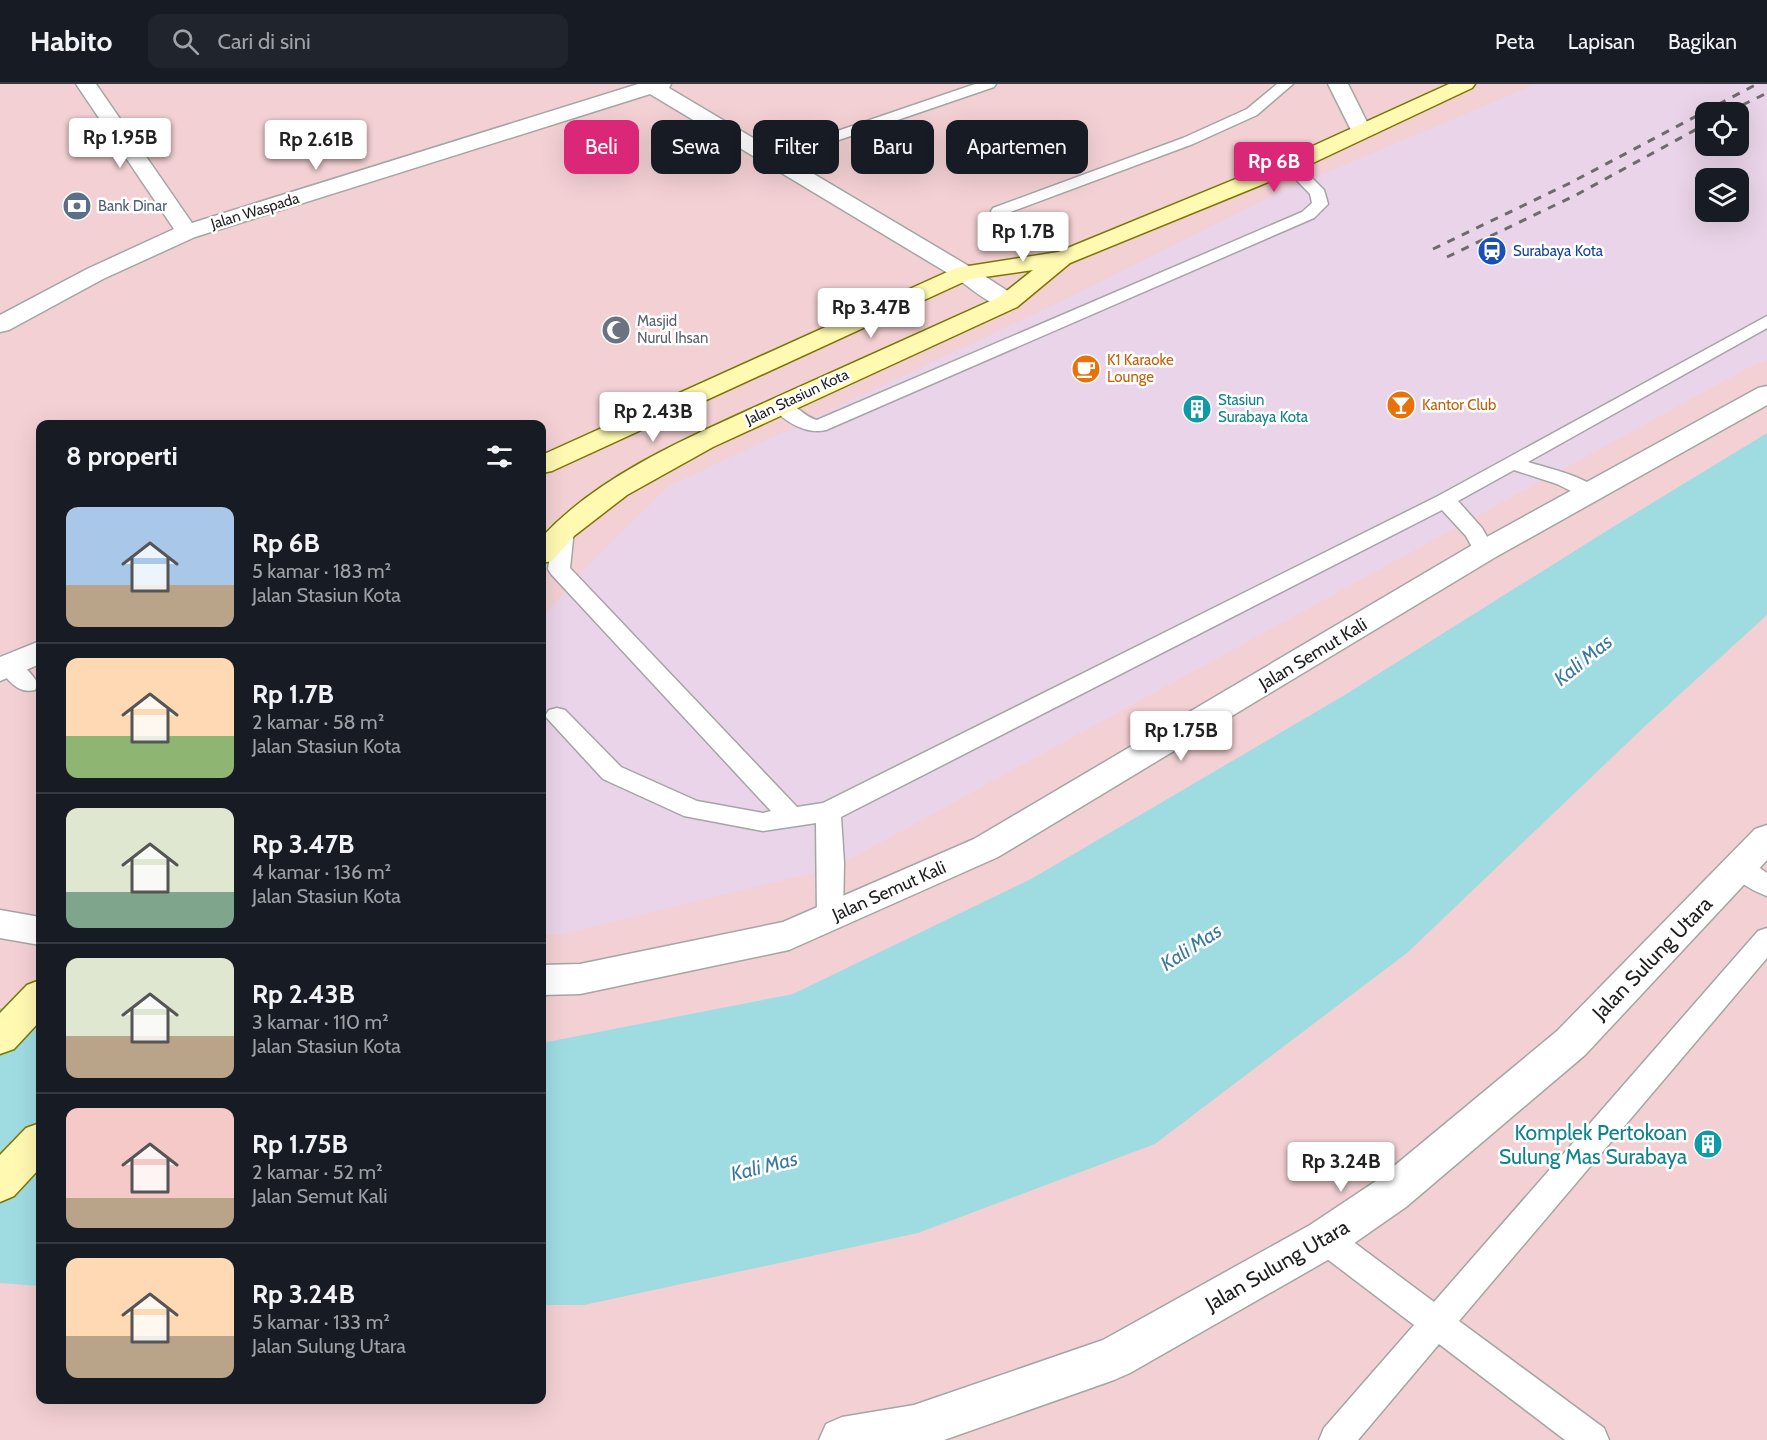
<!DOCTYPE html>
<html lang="id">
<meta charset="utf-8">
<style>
:root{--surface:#171b24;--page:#20242c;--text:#f1f3f6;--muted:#9ea1a6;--line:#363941;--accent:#db2777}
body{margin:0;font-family:Cabin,sans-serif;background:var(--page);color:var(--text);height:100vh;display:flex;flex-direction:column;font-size:22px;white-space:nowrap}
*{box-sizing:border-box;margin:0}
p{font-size:20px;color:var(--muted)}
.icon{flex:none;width:33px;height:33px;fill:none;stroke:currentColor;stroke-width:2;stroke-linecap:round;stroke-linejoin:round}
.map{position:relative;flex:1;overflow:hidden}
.drawer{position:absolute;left:36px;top:336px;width:510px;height:984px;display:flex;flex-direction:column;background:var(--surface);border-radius:12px;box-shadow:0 6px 24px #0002}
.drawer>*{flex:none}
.banner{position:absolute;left:564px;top:36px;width:570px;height:54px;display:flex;gap:12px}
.tools{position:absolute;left:1695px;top:18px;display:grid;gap:12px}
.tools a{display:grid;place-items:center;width:54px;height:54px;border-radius:12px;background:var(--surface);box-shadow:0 6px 24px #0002;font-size:30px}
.price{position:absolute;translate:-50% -51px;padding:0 14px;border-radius:6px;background:#fff;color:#222;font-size:20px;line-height:39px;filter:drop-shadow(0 2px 3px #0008)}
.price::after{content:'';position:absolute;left:50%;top:36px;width:18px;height:14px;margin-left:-9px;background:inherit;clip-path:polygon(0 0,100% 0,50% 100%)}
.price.active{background:var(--accent);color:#fff}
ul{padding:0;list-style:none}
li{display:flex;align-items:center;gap:18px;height:150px;padding:0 30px}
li+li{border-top:2px solid var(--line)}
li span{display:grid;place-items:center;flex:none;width:168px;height:120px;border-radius:12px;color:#555}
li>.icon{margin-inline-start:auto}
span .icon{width:72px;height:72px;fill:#fffc;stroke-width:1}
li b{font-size:26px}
h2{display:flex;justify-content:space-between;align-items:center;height:72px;padding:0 30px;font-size:26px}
.pill{padding:0 21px;border-radius:12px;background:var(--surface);box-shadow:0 6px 24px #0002;font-size:21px;line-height:54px}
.pill.active{background:var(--accent);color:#fff}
header{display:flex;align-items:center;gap:36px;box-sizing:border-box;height:84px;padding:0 30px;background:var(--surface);border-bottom:2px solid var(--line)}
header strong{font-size:28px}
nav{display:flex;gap:33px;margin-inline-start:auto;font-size:21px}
.search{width:420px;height:54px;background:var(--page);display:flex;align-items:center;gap:15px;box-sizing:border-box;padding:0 21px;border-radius:12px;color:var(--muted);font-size:22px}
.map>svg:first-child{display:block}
</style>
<header>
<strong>Habito</strong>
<div class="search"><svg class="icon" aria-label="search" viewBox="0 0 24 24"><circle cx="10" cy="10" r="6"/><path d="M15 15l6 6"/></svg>Cari di sini</div>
<nav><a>Peta</a><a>Lapisan</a><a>Bagikan</a></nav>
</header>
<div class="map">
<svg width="1767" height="1356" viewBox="0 0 1767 1356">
<rect width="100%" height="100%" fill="#f0eae3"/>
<!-- commercial -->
<path fill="#f3d0d3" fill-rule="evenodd" d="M 0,0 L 1767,0 L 1767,1356 L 0,1356 ZM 1706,28 L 1738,28 L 1738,62 L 1706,62 ZM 1706,94 L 1738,94 L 1738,128 L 1706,128 ZM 40,340 L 542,340 L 542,1316 L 40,1316 Z"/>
<!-- industrial -->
<path fill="#ead4e9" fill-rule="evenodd" d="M 1536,0 L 1767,0 L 1767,276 L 1748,284 L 834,784 L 559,851 L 542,850 L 542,534 L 593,476 L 669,402 L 1064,216 L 1276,110 ZM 1706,28 L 1738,28 L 1738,62 L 1706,62 ZM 1706,94 L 1738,94 L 1738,128 L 1706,128 Z"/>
<!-- water -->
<path fill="#9fdce2" d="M 1767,349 L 1767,531 L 1644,643 L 1407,869 L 1155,1060 L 918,1149 L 584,1221 L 542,1221 L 542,959 L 793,910 L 1031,795 L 1343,612 L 1616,441 Z
M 0,924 L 40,927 L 40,1202 L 0,1199 Z"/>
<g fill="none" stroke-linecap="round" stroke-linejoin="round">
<!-- service casing -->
<g stroke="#a5a5a5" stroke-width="3">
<path id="service" d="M 975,0 L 996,0 L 994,3 L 833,58 L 828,60 L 820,55 L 823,52 Z
M 1277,0 L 1293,0 L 1257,31 L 1193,60 L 1005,130 L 993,130 L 991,127 L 993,124 L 1183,54 L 1247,25 Z
M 1290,76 L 1296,78 L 1324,106 L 1328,120 L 1314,134 L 826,346 C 807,351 782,337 771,321 L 774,317 C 792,313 801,332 817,336 L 1302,128 L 1312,119 L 1310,110 L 1282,81 Z
M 1767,232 L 1767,244 L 1528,378 C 1547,384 1590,393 1600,409 L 1597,413 L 1590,415 L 1583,413 L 1557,400 L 1514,386 L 1458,417 L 1482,444 L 1495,467 L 1491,472 L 1484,474 L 1477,472 L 1466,452 L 1442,426 L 841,733 L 844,779 L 843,833 L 839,840 L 830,843 L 821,840 L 817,833 L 816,739 L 763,747 L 684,732 L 603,695 L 545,632 L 549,626 L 557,624 L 565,626 L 621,683 L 697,717 L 763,729 L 771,727 L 551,490 L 548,485 L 554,446 L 557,441 L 564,439 L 571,441 L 574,446 L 570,484 L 797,723 L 823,719 L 1438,412 Z
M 8,573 C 20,577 32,589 38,600 L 35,606 C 18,610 11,598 0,587 L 0,575 Z
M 1739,773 L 1748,776 L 1767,789 L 1767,812 C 1753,807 1733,796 1726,783 L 1730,776 Z
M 1767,844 L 1767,874 L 1459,1237 L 1604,1344 L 1609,1356 L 1565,1356 L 1439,1260 L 1358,1356 L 1319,1356 L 1324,1344 L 1414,1241 L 1314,1165 L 1310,1155 L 1314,1145 L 1325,1141 L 1336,1145 L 1434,1218 L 1758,847 Z"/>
</g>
<!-- minor casing -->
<g stroke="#a5a5a5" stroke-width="3">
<path id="minor" d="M 964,182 L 972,184 L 1017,213 L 1020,218 L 1017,223 C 995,228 973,205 956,194 L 952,189 L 956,184 Z"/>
</g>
<!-- tertiary casing -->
<g stroke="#a5a5a5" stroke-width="3">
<path id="tertiary" d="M 76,0 L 96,0 L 192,139 L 638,0 L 671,0 L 669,4 L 972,184 L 976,189 L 972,194 L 964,196 L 956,194 L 650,10 L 195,153 L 103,195 L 9,246 L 0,248 L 0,231 L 87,185 L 174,145 Z
M 1328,0 L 1348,0 L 1372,48 L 1368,52 L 1361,54 L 1354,52 Z
M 1767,302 L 1767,321 L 1494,474 L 998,773 L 789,866 L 580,910 L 542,911 L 542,881 L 580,880 L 783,838 L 974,755 L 1474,460 L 1758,304 Z
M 40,557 L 40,580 L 0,597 L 0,573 Z
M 1767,741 L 1767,776 L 1585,971 L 1406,1123 L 1340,1169 L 1130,1289 L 1114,1296 L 944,1356 L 819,1356 L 826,1340 L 842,1333 L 914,1321 L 1103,1256 L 1310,1141 L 1376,1097 L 1557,947 L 1755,745 Z
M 0,826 L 40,833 L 40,861 L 0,854 Z"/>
</g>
<!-- secondary casing -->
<g stroke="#7a7700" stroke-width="3">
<path id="secondary" d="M 1449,0 L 1475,0 L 1472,4 L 1298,86 L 1070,179 L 1017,223 L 713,363 L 627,411 L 574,452 L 552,477 L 542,479 L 542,453 C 603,387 699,349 779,312 C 853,279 926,246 999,213 L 1033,186 L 970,195 L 552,387 L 542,389 L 542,371 L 956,184 L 1058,168 L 1282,76 Z
M 40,896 L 40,937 L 14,965 L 0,970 L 0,929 L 27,901 Z
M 40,1039 L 40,1084 L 14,1112 L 0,1118 L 0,1071 L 26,1044 Z"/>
</g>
<!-- service -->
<use href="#service" fill="#fff" fill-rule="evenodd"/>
<!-- minor -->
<use href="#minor" fill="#fff" fill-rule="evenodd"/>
<!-- tertiary -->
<use href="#tertiary" fill="#fff" fill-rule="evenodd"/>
<!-- secondary -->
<use href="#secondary" fill="#fff9b2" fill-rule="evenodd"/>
<!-- rail -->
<path stroke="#6c6c6c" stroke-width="3" stroke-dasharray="8 8" stroke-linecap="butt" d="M 1728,28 L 1767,9
M 1433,165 L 1570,99 L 1757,0
M 1447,173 L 1576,111 L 1706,40"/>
</g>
<!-- icons -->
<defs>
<g id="bank-disc" transform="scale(1.5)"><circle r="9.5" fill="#5c6f8a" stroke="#fff"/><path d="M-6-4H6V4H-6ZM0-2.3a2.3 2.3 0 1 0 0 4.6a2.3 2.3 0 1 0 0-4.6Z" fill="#fff"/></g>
<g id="station-disc" transform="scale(1.5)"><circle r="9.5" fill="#1a4fb4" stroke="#fff"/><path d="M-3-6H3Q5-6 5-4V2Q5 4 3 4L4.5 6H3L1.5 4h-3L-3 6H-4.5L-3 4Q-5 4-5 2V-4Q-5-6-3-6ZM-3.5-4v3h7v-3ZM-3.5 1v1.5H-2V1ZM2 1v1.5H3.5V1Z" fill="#fff"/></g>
<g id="mosque-disc" transform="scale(1.5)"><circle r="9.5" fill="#6b7280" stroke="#fff"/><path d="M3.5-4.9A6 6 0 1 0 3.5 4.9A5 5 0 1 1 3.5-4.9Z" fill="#fff"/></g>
<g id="cafe-disc" transform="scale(1.5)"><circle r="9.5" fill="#e8710a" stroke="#fff"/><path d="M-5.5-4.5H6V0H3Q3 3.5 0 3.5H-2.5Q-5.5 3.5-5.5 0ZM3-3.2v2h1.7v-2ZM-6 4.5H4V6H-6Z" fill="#fff"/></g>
<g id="bar-disc" transform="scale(1.5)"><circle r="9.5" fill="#e8710a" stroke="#fff"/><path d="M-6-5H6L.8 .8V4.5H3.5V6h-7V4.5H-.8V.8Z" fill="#fff"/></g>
<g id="building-disc" transform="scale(1.5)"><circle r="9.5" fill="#0f9aa8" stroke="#fff"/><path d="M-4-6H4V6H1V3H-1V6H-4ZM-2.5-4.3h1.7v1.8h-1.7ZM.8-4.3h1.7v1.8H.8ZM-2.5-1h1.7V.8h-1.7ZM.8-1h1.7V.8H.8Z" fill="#fff"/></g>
</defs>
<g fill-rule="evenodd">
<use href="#bank-disc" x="77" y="122"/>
<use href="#station-disc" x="1492" y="167"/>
<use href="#mosque-disc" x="616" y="246"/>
<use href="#cafe-disc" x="1086" y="285"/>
<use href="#bar-disc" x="1401" y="321"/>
<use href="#building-disc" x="1197" y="325"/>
<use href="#building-disc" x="1708" y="1060"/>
</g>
<g text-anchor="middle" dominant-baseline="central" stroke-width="5" stroke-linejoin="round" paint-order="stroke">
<!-- far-service labels -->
<g font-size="15" fill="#4e5e75" stroke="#fff" text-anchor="start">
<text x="98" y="122">Bank Dinar</text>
</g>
<!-- far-street labels -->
<g font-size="15" fill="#1e1e1e" stroke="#fff">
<text transform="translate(255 127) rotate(-17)">Jalan Waspada</text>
<text transform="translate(797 313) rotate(-25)">Jalan Stasiun Kota</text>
</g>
<!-- far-transit labels -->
<g font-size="15" fill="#164399" stroke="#fff" text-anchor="start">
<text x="1513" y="167">Surabaya Kota</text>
</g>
<!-- far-worship labels -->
<g font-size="15" fill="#5b616d" stroke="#fff" text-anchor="start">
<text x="637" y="237">Masjid<tspan x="637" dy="17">Nurul Ihsan</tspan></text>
</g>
<!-- far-food labels -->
<g font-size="15" fill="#c56008" stroke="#fff" text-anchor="start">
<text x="1107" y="276">K1 Karaoke<tspan x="1107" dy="17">Lounge</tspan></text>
<text x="1422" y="321">Kantor Club</text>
</g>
<!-- far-culture labels -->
<g font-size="15" fill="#0d838f" stroke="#fff" text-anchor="start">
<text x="1218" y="316">Stasiun<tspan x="1218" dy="17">Surabaya Kota</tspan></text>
</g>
<!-- street labels -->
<g font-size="18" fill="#1e1e1e" stroke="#fff">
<text transform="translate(1313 570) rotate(-31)">Jalan Semut Kali</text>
<text transform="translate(889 807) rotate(-24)">Jalan Semut Kali</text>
</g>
<!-- water labels -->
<g font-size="20" font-style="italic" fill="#3a799e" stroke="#fff">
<text transform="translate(1583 576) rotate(-39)">Kali Mas</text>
<text transform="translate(1191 863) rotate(-33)">Kali Mas</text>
<text transform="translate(764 1082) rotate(-14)">Kali Mas</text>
</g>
<!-- near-street labels -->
<g font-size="21" fill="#1e1e1e" stroke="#fff">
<text transform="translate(1652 874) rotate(-46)">Jalan Sulung Utara</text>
<text transform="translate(1277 1181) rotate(-30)">Jalan Sulung Utara</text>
</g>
<!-- near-culture labels -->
<g font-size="21" fill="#0d838f" stroke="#fff" text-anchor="end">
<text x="1687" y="1048">Komplek Pertokoan<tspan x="1687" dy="24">Sulung Mas Surabaya</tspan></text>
</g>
</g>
</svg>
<div class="tools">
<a><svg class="icon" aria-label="locate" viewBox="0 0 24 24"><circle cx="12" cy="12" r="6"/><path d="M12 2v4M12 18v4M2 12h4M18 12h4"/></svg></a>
<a><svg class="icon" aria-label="layers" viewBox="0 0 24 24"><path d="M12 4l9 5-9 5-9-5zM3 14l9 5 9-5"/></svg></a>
</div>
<b class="price" style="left:120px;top:85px">Rp 1.95B</b>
<b class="price" style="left:316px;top:87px">Rp 2.61B</b>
<b class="price active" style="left:1274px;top:109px">Rp 6B</b>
<b class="price" style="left:1023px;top:179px">Rp 1.7B</b>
<b class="price" style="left:871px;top:255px">Rp 3.47B</b>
<b class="price" style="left:653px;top:359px">Rp 2.43B</b>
<b class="price" style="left:1181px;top:678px">Rp 1.75B</b>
<b class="price" style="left:1341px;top:1109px">Rp 3.24B</b>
<div class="banner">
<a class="pill active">Beli</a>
<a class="pill">Sewa</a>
<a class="pill">Filter</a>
<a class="pill">Baru</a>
<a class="pill">Apartemen</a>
</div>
<section class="drawer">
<h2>8 properti<svg class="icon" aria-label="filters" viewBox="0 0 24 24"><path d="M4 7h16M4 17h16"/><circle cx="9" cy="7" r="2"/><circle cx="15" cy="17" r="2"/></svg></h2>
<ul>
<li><span style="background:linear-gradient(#a9c7e8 65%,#b9a48a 0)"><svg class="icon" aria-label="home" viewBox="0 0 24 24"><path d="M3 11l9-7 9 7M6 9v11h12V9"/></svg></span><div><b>Rp 6B</b><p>5 kamar · 183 m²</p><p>Jalan Stasiun Kota</p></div></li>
<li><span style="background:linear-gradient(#ffd9b3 65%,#8fb573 0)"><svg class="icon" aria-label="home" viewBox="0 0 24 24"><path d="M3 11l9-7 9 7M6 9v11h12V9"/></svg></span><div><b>Rp 1.7B</b><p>2 kamar · 58 m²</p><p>Jalan Stasiun Kota</p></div></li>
<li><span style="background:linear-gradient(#dfe7d0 70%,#7fa58c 0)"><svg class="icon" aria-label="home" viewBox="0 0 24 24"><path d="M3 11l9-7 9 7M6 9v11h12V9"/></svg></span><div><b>Rp 3.47B</b><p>4 kamar · 136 m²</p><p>Jalan Stasiun Kota</p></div></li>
<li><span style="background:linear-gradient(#dfe7d0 65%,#b9a48a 0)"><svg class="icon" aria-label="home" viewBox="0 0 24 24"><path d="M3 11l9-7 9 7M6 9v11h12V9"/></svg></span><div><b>Rp 2.43B</b><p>3 kamar · 110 m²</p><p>Jalan Stasiun Kota</p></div></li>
<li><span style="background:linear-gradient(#f6c9c9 75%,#b9a48a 0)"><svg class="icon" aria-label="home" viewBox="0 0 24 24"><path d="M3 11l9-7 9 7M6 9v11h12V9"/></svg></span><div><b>Rp 1.75B</b><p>2 kamar · 52 m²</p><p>Jalan Semut Kali</p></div></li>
<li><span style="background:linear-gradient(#ffd9b3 65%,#b9a48a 0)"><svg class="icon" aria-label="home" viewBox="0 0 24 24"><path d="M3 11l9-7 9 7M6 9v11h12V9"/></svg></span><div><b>Rp 3.24B</b><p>5 kamar · 133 m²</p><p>Jalan Sulung Utara</p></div></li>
</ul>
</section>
</div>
